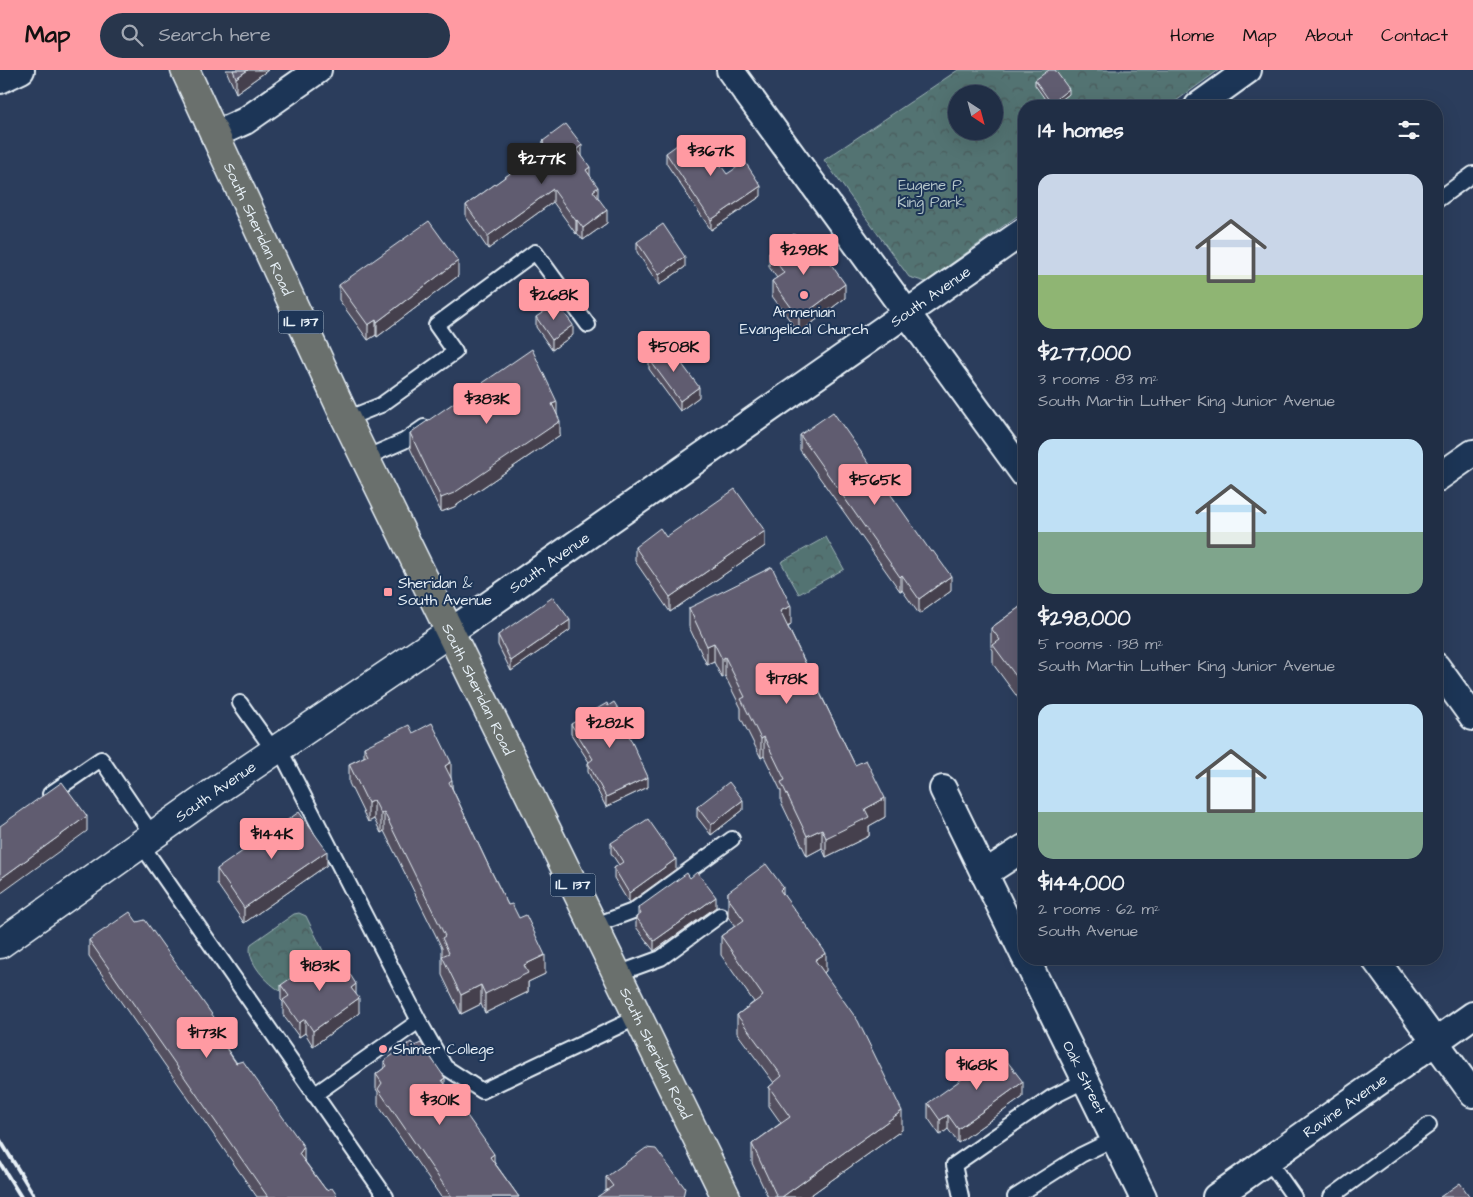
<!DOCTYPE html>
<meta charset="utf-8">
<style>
:root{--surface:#202e45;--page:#28364c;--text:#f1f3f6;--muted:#a2a8b3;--line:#3d4a5e;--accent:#ff9aa2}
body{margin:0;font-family:"Architects Daughter",sans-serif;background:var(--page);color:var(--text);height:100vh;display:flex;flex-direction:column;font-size:19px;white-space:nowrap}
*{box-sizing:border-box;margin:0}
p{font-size:16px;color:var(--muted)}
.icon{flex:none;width:28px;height:28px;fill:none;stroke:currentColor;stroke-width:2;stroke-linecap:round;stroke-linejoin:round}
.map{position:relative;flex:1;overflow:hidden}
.side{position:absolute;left:1018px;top:30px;width:425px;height:865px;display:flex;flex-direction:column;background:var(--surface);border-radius:20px;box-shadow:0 5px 20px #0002,0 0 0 1px var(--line)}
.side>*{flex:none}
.needle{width:32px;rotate:144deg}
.buttons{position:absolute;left:948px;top:15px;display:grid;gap:10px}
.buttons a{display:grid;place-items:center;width:55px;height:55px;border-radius:50%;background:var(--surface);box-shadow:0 5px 20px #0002,0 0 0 1px var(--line);font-size:25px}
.price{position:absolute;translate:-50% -42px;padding:0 11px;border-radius:5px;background:var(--accent);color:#111;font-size:16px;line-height:32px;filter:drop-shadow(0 1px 2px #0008)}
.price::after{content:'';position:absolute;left:50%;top:30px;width:15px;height:11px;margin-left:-8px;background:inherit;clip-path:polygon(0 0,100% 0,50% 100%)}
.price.active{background:#222;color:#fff}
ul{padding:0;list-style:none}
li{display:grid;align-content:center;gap:10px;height:265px;padding:0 20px}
li span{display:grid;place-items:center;height:155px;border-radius:15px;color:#555}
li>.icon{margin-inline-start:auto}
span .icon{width:90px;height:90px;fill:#fffc;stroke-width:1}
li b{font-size:21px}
h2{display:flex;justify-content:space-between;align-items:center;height:60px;padding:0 20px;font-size:21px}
header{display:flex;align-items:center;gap:30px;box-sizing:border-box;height:70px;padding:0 25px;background:var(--accent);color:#111}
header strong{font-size:24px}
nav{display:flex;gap:28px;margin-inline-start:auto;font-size:18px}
.search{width:350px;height:45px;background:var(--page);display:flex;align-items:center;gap:12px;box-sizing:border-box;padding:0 18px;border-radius:28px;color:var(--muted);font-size:19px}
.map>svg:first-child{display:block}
</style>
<header>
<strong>Map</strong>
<div class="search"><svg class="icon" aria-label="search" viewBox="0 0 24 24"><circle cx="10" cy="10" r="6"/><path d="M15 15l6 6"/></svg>Search here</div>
<nav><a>Home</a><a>Map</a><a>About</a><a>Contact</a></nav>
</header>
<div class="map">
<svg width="1473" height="1127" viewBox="0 0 1473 1127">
<defs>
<pattern id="forest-crowns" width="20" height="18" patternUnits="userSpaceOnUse" patternTransform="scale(1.25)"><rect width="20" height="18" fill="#527372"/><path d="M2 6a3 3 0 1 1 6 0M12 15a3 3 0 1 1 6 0" fill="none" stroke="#4b5b5c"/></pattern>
</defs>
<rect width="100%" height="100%" fill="#2b3d5c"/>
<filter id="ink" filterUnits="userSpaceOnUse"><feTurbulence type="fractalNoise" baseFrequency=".02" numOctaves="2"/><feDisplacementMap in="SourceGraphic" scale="10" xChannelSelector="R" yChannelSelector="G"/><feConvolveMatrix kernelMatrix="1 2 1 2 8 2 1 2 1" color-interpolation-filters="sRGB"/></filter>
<g filter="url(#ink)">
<!-- forest -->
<path fill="url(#forest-crowns)" stroke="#9db2b5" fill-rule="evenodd" d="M 958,0 L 1219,0 L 1169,36 L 1024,36 L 1024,141 L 926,212 L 909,207 L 824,90 ZM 956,24 L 994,24 L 994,61 L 956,61 Z
M 826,467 L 844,499 L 799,524 L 781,492 Z
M 299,843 L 306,846 L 327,889 L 282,922 C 268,914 245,891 251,874 L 294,844 Z"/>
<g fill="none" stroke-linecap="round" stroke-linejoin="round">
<!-- lane casing -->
<g stroke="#e8f1f8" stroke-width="18">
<path id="lane" d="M 1436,131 L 1473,104
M 346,349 L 381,335 L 455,282 L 436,255 L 535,182 L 588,255
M 365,388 L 404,371 L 424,357
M 240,633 L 274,681
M 279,678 L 419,951 L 314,1025
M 50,724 L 101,689 L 153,766
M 141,774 L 386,1127
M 593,856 L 633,841 L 732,769
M 617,904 L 661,888 L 720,845
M 419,951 L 445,997 L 482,1021 L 638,947
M 1268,1090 L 1294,1127
M 961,1127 L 954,1095 L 1052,1027 L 1086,1010
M 1015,1127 L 1081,1085 L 1114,1069
M 1331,1127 L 1429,1055"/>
</g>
<!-- street casing -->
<g stroke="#e8f1f8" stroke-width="30">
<g id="street">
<path d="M 730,0 L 1024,404"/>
<path d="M 0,10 L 21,0"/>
<path d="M 1198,36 L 1248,0"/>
<path d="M 214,65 L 245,51 L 318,0"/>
<path d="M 1436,409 L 1473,383"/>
<path id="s1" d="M 450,562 L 1024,161"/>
<path d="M 1436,596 L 1473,647"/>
<path d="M 943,719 L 1024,885"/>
<path d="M 984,804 L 1024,778"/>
<path id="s2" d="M 1026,889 L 1143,1127"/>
<path d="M 1375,889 L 1473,1024"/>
<path id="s3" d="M 1216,1127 L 1473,945"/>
</g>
</g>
<!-- secondary casing -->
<g stroke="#e8f1f8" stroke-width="31">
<g id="secondary">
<path id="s4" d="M 0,874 L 217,720 L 450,562"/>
</g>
</g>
<!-- highway casing -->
<g stroke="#e8f1f8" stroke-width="31">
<g id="highway">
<path id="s5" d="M 185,0 L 346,349 L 726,1127"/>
</g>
</g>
<!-- lane -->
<use href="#lane" stroke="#1d3557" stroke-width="14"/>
<!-- street -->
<use href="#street" stroke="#1d3557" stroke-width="26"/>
<!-- secondary -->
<use href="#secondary" stroke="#1d3557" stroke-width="28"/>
<!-- highway -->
<use href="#highway" stroke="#6b706d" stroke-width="28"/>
<!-- rail -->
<path stroke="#e8f1f8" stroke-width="4" d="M 0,1070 L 35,1127
M 0,1093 L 21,1127"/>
</g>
<!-- wall -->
<path fill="#534f5f" stroke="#e8f1f8" d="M 226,0 L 268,0 L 236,23 Z
M 1035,10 L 1069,24 L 1053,36 L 1050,36 L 1035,15 Z
M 543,71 L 582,86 L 607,153 L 583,170 L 577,163 L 576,164 L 553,132 L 488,179 L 466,147 L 466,135 L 543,80 Z
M 666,83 L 727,104 L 761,126 L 711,160 L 666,93 Z
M 637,172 L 685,197 L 659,215 L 637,182 Z
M 769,182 L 808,183 L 845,228 L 799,263 L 772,226 L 772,211 L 777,208 L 769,197 Z
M 458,206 L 377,267 L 376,265 L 368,270 L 339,230 L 339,215 Z
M 536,247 L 573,265 L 552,280 L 536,257 Z
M 649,289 L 699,327 L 680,341 L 649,299 Z
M 557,344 L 560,365 L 454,437 L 441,442 L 410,378 L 410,363 Z
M 800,365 L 931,482 L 951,521 L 919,544 L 902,520 L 900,521 L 800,380 Z
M 666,467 L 765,476 L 670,542 L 635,491 L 635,477 Z
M 1024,534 L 1024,636 L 993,594 L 993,580 L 991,577 L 991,558 Z
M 689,538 L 791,555 L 788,557 L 855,695 L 885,747 L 869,756 L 869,766 L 826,787 L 822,778 L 807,786 L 781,732 L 781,721 L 764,686 L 761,688 L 741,648 L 741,638 L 725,606 L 722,608 L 714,592 L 707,595 L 689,557 Z
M 570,560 L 511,601 L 498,575 L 498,565 Z
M 571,654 L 627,661 L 648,717 L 606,737 L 588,702 L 588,693 L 589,692 L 571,664 Z
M 413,663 L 451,709 L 452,718 L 491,801 L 508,835 L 545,904 L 528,912 L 528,922 L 485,943 L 481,934 L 461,944 L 442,905 L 442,878 L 384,761 L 381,763 L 374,749 L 368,752 L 349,713 L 349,694 L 364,687 L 364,677 Z
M 697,737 L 743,740 L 711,765 L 697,747 Z
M 611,773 L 676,799 L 629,833 L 614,808 L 614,798 L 619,795 L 611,783 Z
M 327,795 L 244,853 L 217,814 L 217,799 Z
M 690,808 L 716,837 L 654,881 L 636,857 L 636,847 L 638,846 L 638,838 Z
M 728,822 L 783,824 L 826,901 L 824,903 L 902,1060 L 808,1127 L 768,1127 L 752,1093 L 752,1074 L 781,1053 L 769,1036 L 769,1017 L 774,1013 L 737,963 L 737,945 L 754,932 L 721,885 L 721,866 L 735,856 L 728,847 Z
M 89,870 L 216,963 L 304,1090 L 326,1120 L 338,1127 L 257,1127 L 89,886 Z
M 281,915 L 356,925 L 359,943 L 313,976 L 305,963 L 299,967 L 283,945 L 283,932 L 281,930 Z
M 384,991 L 445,1015 L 494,1092 L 519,1127 L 441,1127 L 378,1035 L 378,1022 L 376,1019 L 376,1004 L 384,998 Z
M 1023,1027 L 958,1073 L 948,1059 L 940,1065 L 928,1048 L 928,1033 Z
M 606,1107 L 685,1127 L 606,1121 Z"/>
<!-- shaded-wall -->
<path fill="#44404e" stroke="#e8f1f8" d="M 248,0 L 268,0 L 236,23 L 236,8 Z
M 1069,19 L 1069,24 L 1053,36 L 1051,36 L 1051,33 Z
M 582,75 L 582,88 L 577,79 Z
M 590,97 L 590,109 L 586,100 Z
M 761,116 L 761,126 L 711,160 L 711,150 Z
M 598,117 L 598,130 L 593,121 Z
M 553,119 L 553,132 L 488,179 L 488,166 Z
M 607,140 L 607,153 L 583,170 L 583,158 Z
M 577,150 L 577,163 L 576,164 L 576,151 Z
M 685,187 L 685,197 L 659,215 L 659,205 Z
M 458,191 L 458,206 L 377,267 L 377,252 Z
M 845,214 L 845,228 L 799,263 L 799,248 Z
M 376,250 L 376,265 L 368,270 L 368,255 Z
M 573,255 L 573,265 L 552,280 L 552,270 Z
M 699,317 L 699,327 L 680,341 L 680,331 Z
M 557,332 L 557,346 L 552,334 Z
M 560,351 L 560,365 L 454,437 L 441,442 L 441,428 Z
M 765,461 L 765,476 L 670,542 L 670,527 Z
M 902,505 L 902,520 L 900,521 L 900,507 Z
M 951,506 L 951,521 L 919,544 L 919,529 Z
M 791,536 L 791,555 L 780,560 L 780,541 Z
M 570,550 L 570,560 L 511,601 L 511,591 Z
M 714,573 L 714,592 L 707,595 L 707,576 Z
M 725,587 L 725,606 L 722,608 L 722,589 Z
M 764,667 L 764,686 L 761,688 L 761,669 Z
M 451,692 L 451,711 L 452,710 L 452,729 L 445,696 Z
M 648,707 L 648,717 L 606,737 L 606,727 Z
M 885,728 L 885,747 L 869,756 L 869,766 L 826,787 L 826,768 L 865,739 Z
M 374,730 L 374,749 L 368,752 L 368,733 Z
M 743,730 L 743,740 L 711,765 L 711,755 Z
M 384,742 L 384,761 L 381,763 L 381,744 Z
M 87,746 L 87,761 L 0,824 L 0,809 Z
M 822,759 L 822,778 L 807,786 L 807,766 Z
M 327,781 L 327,795 L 244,853 L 244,838 Z
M 676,789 L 676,799 L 629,833 L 629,823 Z
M 783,817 L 783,836 L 780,820 Z
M 716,827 L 716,837 L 654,881 L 654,871 Z
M 826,883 L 826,901 L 815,909 L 815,890 Z
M 545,885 L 545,904 L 528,912 L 528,922 L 485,943 L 485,924 L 524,895 Z
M 356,914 L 356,928 L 351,918 Z
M 481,915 L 481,934 L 461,944 L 461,925 Z
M 359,928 L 359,943 L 313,976 L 313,961 Z
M 305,949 L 305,963 L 299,967 L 299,953 Z
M 216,950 L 216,965 L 213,971 L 211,953 Z
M 445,1008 L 445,1023 L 442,1010 Z
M 1023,1012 L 1023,1027 L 958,1073 L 958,1059 Z
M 902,1041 L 902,1060 L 808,1127 L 782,1127 Z
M 948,1045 L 948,1059 L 940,1065 L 940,1050 Z
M 304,1077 L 304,1092 L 299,1084 Z
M 494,1084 L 494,1100 L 490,1087 Z"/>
<!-- building -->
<path fill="#615c6f" stroke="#e8f1f8" d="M 233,0 L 248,0 L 236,8 Z
M 1049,0 L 1055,0 L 1069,19 L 1051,33 L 1035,10 Z
M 566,54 L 582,75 L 577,79 L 590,97 L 586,100 L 598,117 L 593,121 L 607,140 L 583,158 L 577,150 L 576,151 L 553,119 L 488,166 L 466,135 L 544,79 L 543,71 Z
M 698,64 L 727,104 L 745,92 L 761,116 L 711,150 L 666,83 L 691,65 L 693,68 Z
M 429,151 L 458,191 L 377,252 L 376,250 L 368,255 L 339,215 Z
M 663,154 L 685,187 L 659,205 L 637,172 Z
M 794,164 L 808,183 L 818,176 L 845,214 L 799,248 L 772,211 L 784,203 L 769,182 Z
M 557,233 L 573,255 L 552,270 L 536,247 Z
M 668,275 L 699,317 L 680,331 L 649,289 Z
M 532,279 L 557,332 L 552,334 L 560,351 L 454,423 L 441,428 L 410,363 Z
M 833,342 L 931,482 L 933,481 L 951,506 L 919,529 L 902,505 L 900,507 L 800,365 Z
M 735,419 L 765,461 L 670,527 L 635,477 L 660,458 L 666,467 Z
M 772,497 L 791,536 L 780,541 L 855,695 L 866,690 L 885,728 L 865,739 L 869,747 L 826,768 L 822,759 L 807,766 L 781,712 L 785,710 L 764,667 L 761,669 L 741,629 L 745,627 L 725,587 L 722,589 L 714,573 L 707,576 L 689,538 Z
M 553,527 L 570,550 L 511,591 L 498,565 Z
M 1024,534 L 1024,617 L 993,575 L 1000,570 L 991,558 Z
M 614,632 L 627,653 L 624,655 L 648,707 L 606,727 L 588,693 L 593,689 L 571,654 L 607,633 L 608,636 Z
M 432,653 L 451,692 L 445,696 L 452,710 L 449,712 L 491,801 L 508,835 L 512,834 L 519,848 L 526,845 L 545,885 L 524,895 L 528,903 L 485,924 L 481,915 L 461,925 L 442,886 L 449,883 L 442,868 L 445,866 L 384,742 L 381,744 L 374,730 L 368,733 L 349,694 L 368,685 L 364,677 L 409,655 L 413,663 Z
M 62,712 L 87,746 L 0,809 L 0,756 Z
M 729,712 L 743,730 L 711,755 L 697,737 Z
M 299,742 L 327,781 L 244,838 L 217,799 Z
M 648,749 L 676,789 L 629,823 L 614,798 L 623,792 L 611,773 Z
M 766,794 L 783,817 L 780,820 L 826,883 L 815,890 L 858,951 L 902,1041 L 782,1127 L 777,1127 L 752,1074 L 790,1047 L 769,1017 L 782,1006 L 737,945 L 763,926 L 721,866 L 744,850 L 728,828 L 728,822 Z
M 697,802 L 716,827 L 654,871 L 636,847 L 641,844 L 638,838 L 687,803 L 690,808 Z
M 130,842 L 137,852 L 145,850 L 216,950 L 211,953 L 213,955 L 211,956 L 236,993 L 243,991 L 304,1077 L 299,1084 L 326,1120 L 332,1118 L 338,1127 L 268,1127 L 89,870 Z
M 327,883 L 335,894 L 340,891 L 351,906 L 356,914 L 351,918 L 359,928 L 313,961 L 305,949 L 299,953 L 283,930 L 289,926 L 281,915 Z
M 411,972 L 414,976 L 421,973 L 445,1008 L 442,1010 L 494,1084 L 490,1087 L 519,1127 L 452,1127 L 378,1019 L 382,1013 L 376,1004 L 387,996 L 384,991 Z
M 1000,982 L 1023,1012 L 958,1059 L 948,1045 L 940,1050 L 928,1033 Z
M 646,1078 L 656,1079 L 685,1118 L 683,1127 L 597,1127 L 613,1116 L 606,1107 Z
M 1460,1113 L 1470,1127 L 1440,1127 Z"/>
</g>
<!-- markers -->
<g fill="#ff9aa2" stroke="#1d3557" stroke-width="2">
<circle cx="804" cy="225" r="5"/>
<rect x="383" y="517" width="10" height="10" rx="2.5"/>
<circle cx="383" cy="979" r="5"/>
</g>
<g text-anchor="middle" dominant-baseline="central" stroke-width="4" stroke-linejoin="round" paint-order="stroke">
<!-- shield labels -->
<g fill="#1d3557" stroke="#abb9c8" stroke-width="1">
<rect x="278.5" y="240.5" width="45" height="23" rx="4"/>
<rect x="550.5" y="803.5" width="45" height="23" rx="4"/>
</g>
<g font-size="14" font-weight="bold" fill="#e8f1f8">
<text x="301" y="252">IL 137</text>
<text x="573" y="815">IL 137</text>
</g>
<!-- park labels -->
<g font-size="15" fill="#b4c5c9" stroke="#1d3557">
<text x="931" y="115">Eugene P.<tspan x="931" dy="17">King Park</tspan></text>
</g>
<!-- street labels -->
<g font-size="15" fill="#e8f1f8" stroke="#1d3557">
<text stroke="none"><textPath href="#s5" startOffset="175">South Sheridan Road</textPath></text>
<text stroke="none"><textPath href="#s1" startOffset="586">South Avenue</textPath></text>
<text stroke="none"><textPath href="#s1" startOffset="121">South Avenue</textPath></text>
<text stroke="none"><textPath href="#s5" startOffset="685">South Sheridan Road</textPath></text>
<text stroke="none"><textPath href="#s4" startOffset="264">South Avenue</textPath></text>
<text stroke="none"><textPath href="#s5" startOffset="1090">South Sheridan Road</textPath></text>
<text stroke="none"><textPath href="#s2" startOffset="132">Oak Street</textPath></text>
<text stroke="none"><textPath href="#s3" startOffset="158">Ravine Avenue</textPath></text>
</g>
<!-- poi labels -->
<g font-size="15" fill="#e8f1f8" stroke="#1d3557" text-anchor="start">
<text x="804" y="242" text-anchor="middle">Armenian<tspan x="804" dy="17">Evangelical Church</tspan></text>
<text x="398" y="513">Sheridan &amp;<tspan x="398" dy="17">South Avenue</tspan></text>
<text x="393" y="979">Shimer College</text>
</g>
</g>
</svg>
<div class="buttons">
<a><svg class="needle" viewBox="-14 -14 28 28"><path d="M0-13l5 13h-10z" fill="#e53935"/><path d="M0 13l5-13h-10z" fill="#a2a8b3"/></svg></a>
</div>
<b class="price" style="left:711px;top:107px">$367K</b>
<b class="price active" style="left:542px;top:115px">$277K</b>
<b class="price" style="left:804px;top:206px">$298K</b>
<b class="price" style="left:554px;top:251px">$268K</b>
<b class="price" style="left:674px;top:303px">$508K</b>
<b class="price" style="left:487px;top:355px">$383K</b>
<b class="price" style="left:875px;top:436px">$565K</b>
<b class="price" style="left:787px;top:635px">$178K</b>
<b class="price" style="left:610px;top:679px">$282K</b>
<b class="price" style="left:272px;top:790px">$144K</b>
<b class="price" style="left:320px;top:922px">$183K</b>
<b class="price" style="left:207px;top:989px">$173K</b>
<b class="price" style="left:977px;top:1021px">$168K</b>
<b class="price" style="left:440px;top:1056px">$301K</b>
<section class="side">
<h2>14 homes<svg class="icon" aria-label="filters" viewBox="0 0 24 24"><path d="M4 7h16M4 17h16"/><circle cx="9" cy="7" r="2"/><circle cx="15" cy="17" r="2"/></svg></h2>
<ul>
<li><span style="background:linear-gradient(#c9d6e8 65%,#8fb573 0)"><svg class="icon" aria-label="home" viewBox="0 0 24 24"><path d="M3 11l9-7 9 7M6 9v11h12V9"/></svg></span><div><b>$277,000</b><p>3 rooms · 83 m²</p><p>South Martin Luther King Junior Avenue</p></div></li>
<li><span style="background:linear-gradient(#bfe0f5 60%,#7fa58c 0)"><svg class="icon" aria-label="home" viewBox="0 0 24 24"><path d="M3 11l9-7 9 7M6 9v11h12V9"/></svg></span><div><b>$298,000</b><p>5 rooms · 138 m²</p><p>South Martin Luther King Junior Avenue</p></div></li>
<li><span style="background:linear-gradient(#bfe0f5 70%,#7fa58c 0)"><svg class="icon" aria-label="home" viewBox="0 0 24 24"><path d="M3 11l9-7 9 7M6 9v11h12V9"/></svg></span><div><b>$144,000</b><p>2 rooms · 62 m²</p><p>South Avenue</p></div></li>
</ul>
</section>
</div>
